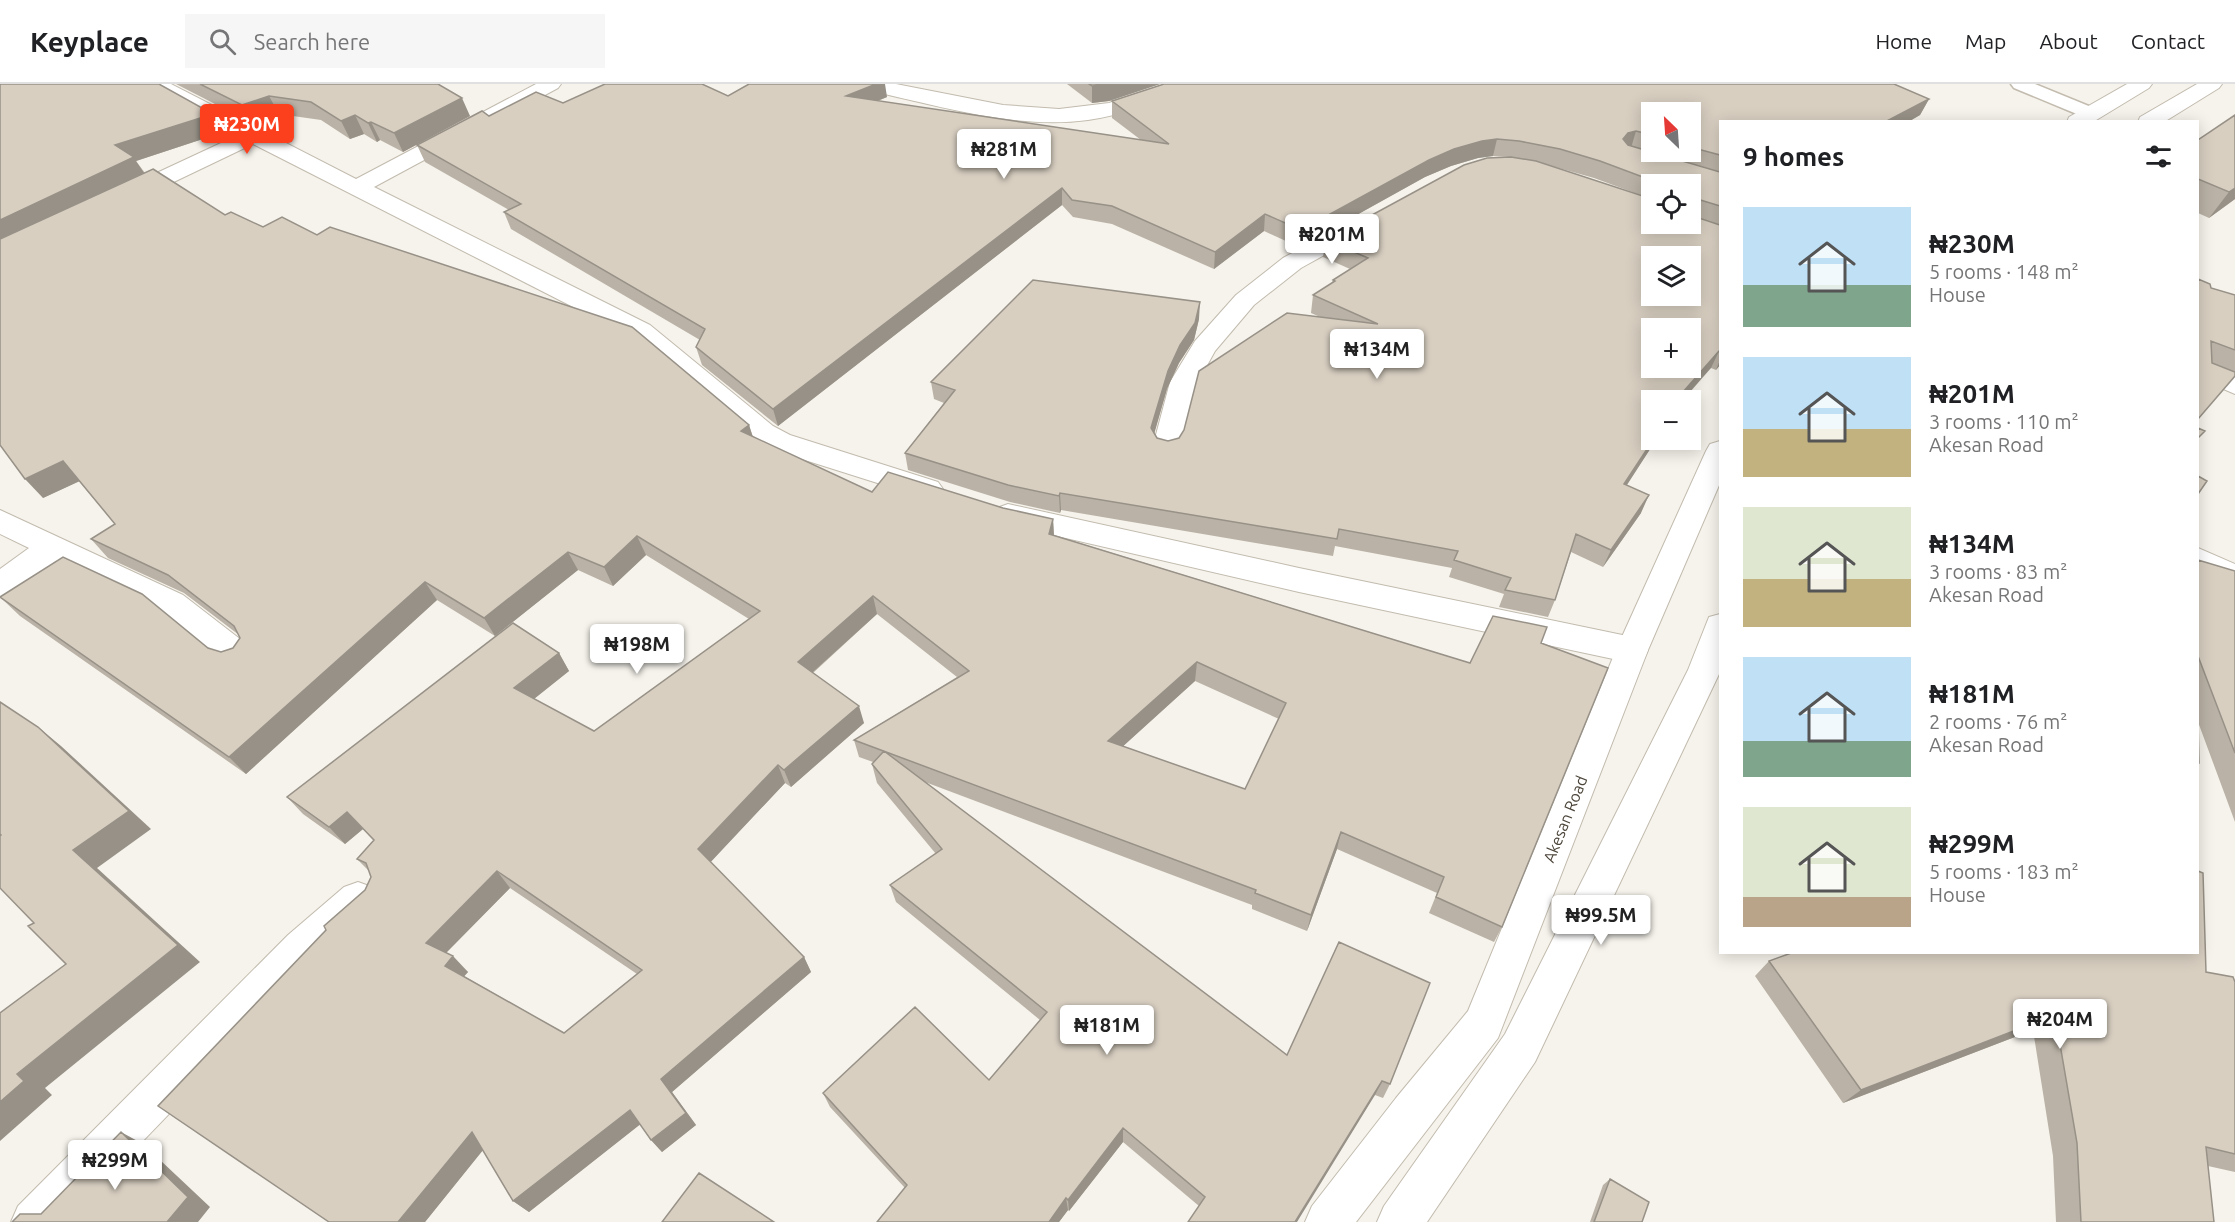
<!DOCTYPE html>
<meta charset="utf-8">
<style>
:root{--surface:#fff;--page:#f6f6f6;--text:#202124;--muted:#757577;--line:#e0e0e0;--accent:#fc3f1d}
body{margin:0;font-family:Ubuntu,sans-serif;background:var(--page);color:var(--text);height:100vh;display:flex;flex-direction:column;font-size:22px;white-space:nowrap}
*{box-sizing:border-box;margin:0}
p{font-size:20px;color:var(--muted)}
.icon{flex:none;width:33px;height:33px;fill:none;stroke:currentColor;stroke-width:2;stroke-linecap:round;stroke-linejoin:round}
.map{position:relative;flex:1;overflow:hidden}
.drawer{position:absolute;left:1719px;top:36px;width:480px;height:834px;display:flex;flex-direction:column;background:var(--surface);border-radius:0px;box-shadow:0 3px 15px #0003}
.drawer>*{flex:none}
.needle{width:39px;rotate:335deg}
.tools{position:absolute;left:1641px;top:18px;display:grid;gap:12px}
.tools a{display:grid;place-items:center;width:60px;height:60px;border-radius:0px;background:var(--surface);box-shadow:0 3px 15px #0003;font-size:30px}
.price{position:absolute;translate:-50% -51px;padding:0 14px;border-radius:6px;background:#fff;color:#222;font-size:20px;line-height:39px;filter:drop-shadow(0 2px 3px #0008)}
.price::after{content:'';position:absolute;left:50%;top:36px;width:18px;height:14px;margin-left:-9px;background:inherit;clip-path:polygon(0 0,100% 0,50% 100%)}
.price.selected{background:var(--accent);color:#fff}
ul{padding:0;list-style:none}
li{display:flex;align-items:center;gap:18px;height:150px;padding:0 24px}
li span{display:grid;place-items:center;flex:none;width:168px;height:120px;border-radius:0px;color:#555}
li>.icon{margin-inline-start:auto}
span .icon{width:72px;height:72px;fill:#fffc;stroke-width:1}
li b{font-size:26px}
h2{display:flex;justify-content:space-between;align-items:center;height:72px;padding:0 24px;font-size:26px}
header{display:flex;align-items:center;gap:36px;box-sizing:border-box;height:84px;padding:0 30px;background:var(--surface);border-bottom:2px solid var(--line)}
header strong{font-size:28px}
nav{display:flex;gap:33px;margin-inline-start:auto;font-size:21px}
.search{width:420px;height:54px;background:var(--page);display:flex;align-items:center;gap:15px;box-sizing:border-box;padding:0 21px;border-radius:0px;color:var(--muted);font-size:22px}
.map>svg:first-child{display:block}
</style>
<header>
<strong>Keyplace</strong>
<div class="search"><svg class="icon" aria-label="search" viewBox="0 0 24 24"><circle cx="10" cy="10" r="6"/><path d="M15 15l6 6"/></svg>Search here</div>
<nav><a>Home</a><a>Map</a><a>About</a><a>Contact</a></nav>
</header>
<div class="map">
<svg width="2235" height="1138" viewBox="0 0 2235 1138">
<rect width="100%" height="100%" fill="#f6f3ec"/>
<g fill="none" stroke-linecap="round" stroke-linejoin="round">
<!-- service casing -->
<g stroke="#c2bbae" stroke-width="3">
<path id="service" d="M 2011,0 L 2035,0 L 2096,25 L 2099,29 L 2096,33 L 2084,33 L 2014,4 Z"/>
</g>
<!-- minor casing -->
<g stroke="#c2bbae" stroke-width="2">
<path id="minor" d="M 146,0 L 171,0 L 356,95 L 536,0 L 561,0 L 558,4 L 374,103 L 650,241 L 773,342 L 790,351 L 938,398 L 943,405 L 938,412 L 928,415 L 770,365 L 753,356 L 632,253 L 253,60 L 134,117 L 126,119 L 118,117 L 115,112 L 118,107 L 236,52 L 149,4 Z
M 856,0 L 896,0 L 1003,21 L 1059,25 L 1109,19 L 1167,0 L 1196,0 L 1193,4 C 1159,17 1124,31 1088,36 C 1014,46 938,21 866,6 L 859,4 Z
M 1365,132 L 1373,134 L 1377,139 L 1373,144 L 1301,184 L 1254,221 L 1215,267 L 1198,298 L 1181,362 L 1177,369 L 1167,372 L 1157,369 L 1153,362 L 1170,298 L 1195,257 L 1236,211 L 1283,174 L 1357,134 Z
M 2198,276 L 2235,291 L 2235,310 L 2198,294 Z
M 1008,420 L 1299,484 L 1632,553 L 1644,557 L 1648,566 L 1644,575 L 1632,579 L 1299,508 L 997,438 L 993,431 L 997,424 Z
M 0,426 L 183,511 L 249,562 L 254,571 L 249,580 L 237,584 L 225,580 L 161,527 L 56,477 L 11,509 L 0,513 L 0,485 L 29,464 L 0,450 Z
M 2198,464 L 2235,480 L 2235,506 L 2198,488 Z
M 358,798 L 372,803 L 377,815 L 372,827 L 316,877 L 65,1138 L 11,1138 L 18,1122 L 288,851 L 344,803 Z"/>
</g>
<!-- tertiary casing -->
<g stroke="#c2bbae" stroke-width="2">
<path id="tertiary" d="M 2127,0 L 2152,0 L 2149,4 L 2093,38 L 2067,38 L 2069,33 Z
M 2197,0 L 2222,0 L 2219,4 L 2164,38 L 2138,38 L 2140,33 Z
M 1720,357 L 1720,399 L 1648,566 L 1498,954 L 1356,1138 L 1305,1138 L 1312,1122 L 1396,1014 L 1468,927 L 1616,566 L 1706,367 L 1710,360 Z
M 1720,530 L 1720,588 L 1535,978 L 1427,1138 L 1377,1138 L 1384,1122 L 1505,950 L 1688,586 L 1709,533 Z"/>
</g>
<!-- service -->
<use href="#service" fill="#fff" fill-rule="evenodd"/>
<!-- minor -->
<use href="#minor" fill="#fff" fill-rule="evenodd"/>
<!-- tertiary -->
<use href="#tertiary" fill="#fff" fill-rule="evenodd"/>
</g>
<!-- wall -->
<path fill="#bab2a6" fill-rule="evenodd" d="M 0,0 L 213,30 L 224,48 L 136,77 L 145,89 L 225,131 L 263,143 L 317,151 L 749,341 L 753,353 L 872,408 L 1003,424 L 1053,435 L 1054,451 L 1470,579 L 1541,559 L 1502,843 L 1494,858 L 1429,829 L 1437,809 L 1337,765 L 1307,847 L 1252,825 L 1252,821 L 925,698 L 1287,971 L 1339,858 L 1390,1000 L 1383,1014 L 1375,1011 L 1199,1122 L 1123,1058 L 1069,1127 L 1068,1126 L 1059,1138 L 877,1138 L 905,1104 L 830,1023 L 823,1009 L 989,996 L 1040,936 L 896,818 L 890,801 L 936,770 L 877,699 L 872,680 L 873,678 L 859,673 L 854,656 L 957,593 L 877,530 L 813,589 L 864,639 L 791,703 L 785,699 L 710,778 L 804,873 L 811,888 L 672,1008 L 696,1041 L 662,1068 L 651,1056 L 640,1040 L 529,1128 L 513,1117 L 483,1066 L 425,1138 L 329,1138 L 365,806 L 371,793 L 369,787 L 357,775 L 374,757 L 363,745 L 345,760 L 303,730 L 287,713 L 559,569 L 569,587 L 534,615 L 594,647 L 749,535 L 646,471 L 613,502 L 578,486 L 495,552 L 437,516 L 246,690 L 20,532 L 0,513 L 221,568 L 233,564 L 240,554 L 239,551 L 184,509 L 108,474 L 91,455 L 115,440 L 79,397 L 43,414 ZM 1195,597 L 1279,635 L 1245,705 L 1123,662 ZM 510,804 L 637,890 L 564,949 L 464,892 L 468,888 L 446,869 Z
M 176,0 L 438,0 L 470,32 L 403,68 L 380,56 L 377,58 L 364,50 L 350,55 L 321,36 L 279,30 L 252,39 Z
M 1067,0 L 1160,0 L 1109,17 L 1092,19 Z
M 728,12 L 887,13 L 878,17 L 1141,56 L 1112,34 L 1112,17 L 1929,15 L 1920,31 L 1908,38 L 1720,38 L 1720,281 L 1716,286 L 1711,284 L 1652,316 L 1652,356 L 1656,356 L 1626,401 L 1641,429 L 1603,483 L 1571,468 L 1555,516 L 1548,533 L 1499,523 L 1504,510 L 1449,493 L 1452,484 L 1335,462 L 1333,472 L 1061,426 L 1060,429 L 1010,418 L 908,386 L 905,369 L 944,319 L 934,315 L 931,298 L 1199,235 L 1194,256 L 1179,279 L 1167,305 L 1154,349 L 1157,354 L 1168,357 L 1179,354 L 1320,233 L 1311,229 L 1313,211 L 1332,199 L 1333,196 L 1350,185 L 1323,173 L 1326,156 L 1509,73 L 1493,72 L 1478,74 L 1451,82 L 1425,93 L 1299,163 L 1264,147 L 1214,185 L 1112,140 L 1073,133 L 1062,121 L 778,342 L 702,281 L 696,263 L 700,256 L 511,145 L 504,128 L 509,126 L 425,78 L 417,61 L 489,32 L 563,19 ZM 1652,28 L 1690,28 L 1690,68 L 1652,68 ZM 1548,81 L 1594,94 L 1643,112 ZM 1652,100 L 1690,100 L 1652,140 Z
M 2198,56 L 2235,115 L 2209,134 L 2198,129 Z
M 2211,204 L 2235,211 L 2235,292 L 2198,335 Z
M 2198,476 L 2235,487 L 2235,738 L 2198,638 L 2199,679 L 2198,680 Z
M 1769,877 L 2206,888 L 2235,898 L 2235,1088 L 2208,1082 L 2214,1138 L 2056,1138 L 2053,1072 L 2033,946 L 1843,1019 L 1755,892 Z
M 1610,1095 L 1642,1138 L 1590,1138 L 1603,1101 Z"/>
<!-- shaded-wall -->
<path fill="#979187" d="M 876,0 L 885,0 L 887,13 L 849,28 L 846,12 Z
M 1110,0 L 1160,0 L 1109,17 L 1092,19 L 1092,2 Z
M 269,12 L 279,30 L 252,39 L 242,21 Z
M 462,14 L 470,32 L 403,68 L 394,49 Z
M 1929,15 L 1920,31 L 1908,38 L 1885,38 Z
M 213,30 L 224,48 L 136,77 L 146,92 L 0,162 L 0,136 L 115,61 Z
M 355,31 L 364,50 L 350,55 L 341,37 Z
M 371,38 L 380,56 L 377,58 L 368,39 Z
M 1636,47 L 1631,64 L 1623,55 L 1628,49 Z
M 1497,55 L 1493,72 L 1478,74 L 1451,82 L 1425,93 L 1299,163 L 1301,146 L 1429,76 L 1454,65 L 1482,57 Z
M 1062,104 L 1062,121 L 778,342 L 773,325 Z
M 2235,104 L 2235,115 L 2209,134 L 2229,108 Z
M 1697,115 L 1690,132 L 1690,121 Z
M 1265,130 L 1264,147 L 1214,185 L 1215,168 Z
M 1200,218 L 1199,235 L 1194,256 L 1179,279 L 1167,305 L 1151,361 L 1151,344 L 1168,287 Z
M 1719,267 L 1711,284 L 1683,316 L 1678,316 L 1683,308 Z
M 1720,276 L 1720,281 L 1716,286 Z
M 749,341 L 755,360 L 741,347 Z
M 1653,356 L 1656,356 L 1616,418 L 1624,400 Z
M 63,377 L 80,397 L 43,414 L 25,395 Z
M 1060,409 L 1061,426 L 1060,429 L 1059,412 Z
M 1649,411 L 1641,429 L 1603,483 L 1611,466 Z
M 1053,435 L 1054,454 L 1049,450 Z
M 637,452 L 646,471 L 613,502 L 604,483 Z
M 568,468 L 578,486 L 495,552 L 484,534 Z
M 425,498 L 437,516 L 246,690 L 229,673 Z
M 873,512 L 877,530 L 804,596 L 798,578 Z
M 559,569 L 569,587 L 525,622 L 514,604 Z
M 1197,578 L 1195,597 L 1109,675 L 1108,657 Z
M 859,622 L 864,639 L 791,703 L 784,686 Z
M 38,643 L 61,662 L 151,745 L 97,784 L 200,878 L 45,1004 L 52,1011 L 0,1057 L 0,1018 L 17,990 L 178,861 L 73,766 Z
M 778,681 L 785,699 L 707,782 L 698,765 Z
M 347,728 L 363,745 L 345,760 L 329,743 Z
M 1341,748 L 1337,765 L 1307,847 L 1311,831 Z
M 497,787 L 510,804 L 441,874 L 426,859 Z
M 453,872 L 468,888 L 460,897 L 445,882 Z
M 804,873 L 811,888 L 672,1008 L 696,1041 L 662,1068 L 651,1056 L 661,995 Z
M 2055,931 L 2033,946 L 1843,1019 L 1861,1006 Z
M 1382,997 L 1375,1011 L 1297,1138 L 1295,1138 Z
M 630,1026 L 642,1039 L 529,1128 L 513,1117 Z
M 1123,1044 L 1123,1058 L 1069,1127 L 1068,1116 Z
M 121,1048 L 143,1060 L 210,1123 L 198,1138 L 167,1138 Z
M 472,1048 L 487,1061 L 425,1138 L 398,1138 Z
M 1066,1114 L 1068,1126 L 1059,1138 L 1049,1138 Z"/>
<!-- building -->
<path fill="#d8cfc1" stroke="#979187" stroke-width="1.5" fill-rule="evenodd" d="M 0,0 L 159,0 L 213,30 L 115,61 L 134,73 L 0,136 Z
M 200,0 L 438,0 L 462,14 L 394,49 L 371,38 L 368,39 L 355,31 L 341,37 L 311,18 L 269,12 L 242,21 Z
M 605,0 L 702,0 L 728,12 L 749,0 L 876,0 L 846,12 L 1169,60 L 1112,17 L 1164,0 L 1894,0 L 1929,15 L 1885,38 L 1720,38 L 1720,71 L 1690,63 L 1690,28 L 1652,28 L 1652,51 L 1636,47 L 1628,49 L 1623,55 L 1628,61 L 1720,88 L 1720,122 L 1697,115 L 1695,121 L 1690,121 L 1690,100 L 1659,100 L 1659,99 L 1600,77 L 1560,65 L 1519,57 L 1497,55 L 1482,57 L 1454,65 L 1429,76 L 1301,146 L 1265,130 L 1215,168 L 1112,122 L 1072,116 L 1062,104 L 773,325 L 696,263 L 705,245 L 504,128 L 521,120 L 417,61 L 482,27 L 489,32 L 536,8 L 563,19 Z
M 1089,0 L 1110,0 L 1092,2 Z
M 2235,31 L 2235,104 L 2229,108 L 2198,95 L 2198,56 Z
M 1511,73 L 1536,77 L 1652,115 L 1652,140 L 1690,140 L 1690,131 L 1720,141 L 1720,267 L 1719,267 L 1683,308 L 1678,316 L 1652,316 L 1652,356 L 1653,356 L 1624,400 L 1649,411 L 1611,466 L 1576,450 L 1555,516 L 1505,506 L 1511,494 L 1454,476 L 1458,467 L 1339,445 L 1337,455 L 1060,409 L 1059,412 L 1008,401 L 905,369 L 955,306 L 931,298 L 1033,196 L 1200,218 L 1195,239 L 1180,261 L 1168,287 L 1151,344 L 1157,354 L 1168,357 L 1179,354 L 1184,346 L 1199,287 L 1287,229 L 1378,240 L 1313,211 L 1335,197 L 1333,196 L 1368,174 L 1326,156 L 1464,81 L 1487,74 ZM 1652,172 L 1690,172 L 1690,212 L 1652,212 ZM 1652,244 L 1690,244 L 1690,284 L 1652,284 Z
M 153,85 L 225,131 L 231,128 L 263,143 L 282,133 L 317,151 L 330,143 L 632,243 L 749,341 L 741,347 L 872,408 L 888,388 L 1003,424 L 1053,435 L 1049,450 L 1470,579 L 1493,532 L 1547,543 L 1541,559 L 1608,584 L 1502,843 L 1436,813 L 1444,793 L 1341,748 L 1311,831 L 1255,809 L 1256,806 L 854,656 L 969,587 L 873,512 L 798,578 L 859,622 L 784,686 L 778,681 L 698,765 L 804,873 L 661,995 L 686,1029 L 651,1056 L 630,1026 L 513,1117 L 472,1048 L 398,1138 L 329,1138 L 158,1022 L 326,846 L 324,842 L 365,806 L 371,793 L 366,779 L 357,775 L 374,756 L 347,728 L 329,743 L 287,713 L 513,539 L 559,569 L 514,604 L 594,647 L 760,527 L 637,452 L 604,483 L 568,468 L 484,534 L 425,498 L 229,673 L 0,513 L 63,473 L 142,510 L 208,564 L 221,568 L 233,564 L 240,554 L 234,542 L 168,491 L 91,455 L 115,440 L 63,377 L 25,395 L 0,361 L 0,155 ZM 1197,578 L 1286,619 L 1245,705 L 1108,657 ZM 497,787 L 642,886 L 564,949 L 445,882 L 453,872 L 426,859 Z
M 2198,195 L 2210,200 L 2211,204 L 2235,211 L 2235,266 L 2211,257 L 2212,279 L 2235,288 L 2235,292 L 2198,335 Z
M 2198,344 L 2205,347 L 2198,354 Z
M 2198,392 L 2207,397 L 2198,410 Z
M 2198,476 L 2235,487 L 2235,669 L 2198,572 Z
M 0,618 L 38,643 L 129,727 L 73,766 L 178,861 L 17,990 L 24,997 L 0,1018 L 0,929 L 66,880 L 28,842 L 34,839 L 0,804 L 0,752 L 1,751 L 0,750 Z
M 2198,636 L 2199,679 L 2198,679 Z
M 884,667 L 1287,971 L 1339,858 L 1430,899 L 1390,1000 L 1382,997 L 1295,1138 L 1188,1138 L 1205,1113 L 1123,1044 L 1068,1116 L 1066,1114 L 1049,1138 L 877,1138 L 907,1101 L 823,1009 L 915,923 L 989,996 L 1047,928 L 890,801 L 942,765 L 872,680 Z
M 2198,787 L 2203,789 L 2206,888 L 2233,893 L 2235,898 L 2235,1070 L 2206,1063 L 2214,1138 L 2081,1138 L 2077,1059 L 2055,931 L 1861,1006 L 1769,877 L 1794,868 L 2198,868 Z
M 121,1048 L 188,1113 L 167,1138 L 12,1138 L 20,1130 L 41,1130 Z
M 699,1089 L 774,1138 L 662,1138 Z
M 1610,1095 L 1649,1118 L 1642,1138 L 1594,1138 Z"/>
<g text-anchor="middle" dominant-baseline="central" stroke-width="6" stroke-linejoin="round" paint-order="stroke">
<!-- street labels -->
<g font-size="16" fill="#4b4439" stroke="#fff">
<text transform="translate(1565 735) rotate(-68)">Akesan Road</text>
</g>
</g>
</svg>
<div class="tools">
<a><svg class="needle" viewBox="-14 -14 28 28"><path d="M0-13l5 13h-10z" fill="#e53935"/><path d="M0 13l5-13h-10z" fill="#757577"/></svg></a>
<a><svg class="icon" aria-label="locate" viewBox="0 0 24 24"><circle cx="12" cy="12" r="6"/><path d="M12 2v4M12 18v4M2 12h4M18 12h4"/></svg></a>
<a><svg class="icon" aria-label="layers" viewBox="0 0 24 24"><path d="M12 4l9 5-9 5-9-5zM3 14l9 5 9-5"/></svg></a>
<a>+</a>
<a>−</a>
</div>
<b class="price selected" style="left:247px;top:71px">₦230M</b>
<b class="price" style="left:1004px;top:96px">₦281M</b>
<b class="price" style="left:1332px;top:181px">₦201M</b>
<b class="price" style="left:1377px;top:296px">₦134M</b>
<b class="price" style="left:637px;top:591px">₦198M</b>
<b class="price" style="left:1601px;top:862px">₦99.5M</b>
<b class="price" style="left:2060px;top:966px">₦204M</b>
<b class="price" style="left:1107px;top:972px">₦181M</b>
<b class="price" style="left:115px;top:1107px">₦299M</b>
<section class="drawer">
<h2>9 homes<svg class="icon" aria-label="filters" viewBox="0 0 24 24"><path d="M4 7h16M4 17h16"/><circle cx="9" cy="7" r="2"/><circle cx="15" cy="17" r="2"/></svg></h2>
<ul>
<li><span style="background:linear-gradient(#bfe0f5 65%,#7fa58c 0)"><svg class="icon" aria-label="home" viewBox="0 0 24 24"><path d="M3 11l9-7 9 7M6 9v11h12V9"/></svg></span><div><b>₦230M</b><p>5 rooms · 148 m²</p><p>House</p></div></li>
<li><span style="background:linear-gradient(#bfe0f5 60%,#c2b280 0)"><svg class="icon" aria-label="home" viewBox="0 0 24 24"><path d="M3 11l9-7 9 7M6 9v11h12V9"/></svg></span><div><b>₦201M</b><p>3 rooms · 110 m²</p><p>Akesan Road</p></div></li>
<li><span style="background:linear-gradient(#dfe7d0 60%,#c2b280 0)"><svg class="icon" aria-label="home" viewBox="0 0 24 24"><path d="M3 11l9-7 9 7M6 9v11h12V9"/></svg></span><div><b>₦134M</b><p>3 rooms · 83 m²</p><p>Akesan Road</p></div></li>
<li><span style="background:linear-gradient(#bfe0f5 70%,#7fa58c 0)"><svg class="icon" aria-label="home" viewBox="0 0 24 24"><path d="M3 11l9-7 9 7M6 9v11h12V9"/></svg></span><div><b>₦181M</b><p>2 rooms · 76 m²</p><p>Akesan Road</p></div></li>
<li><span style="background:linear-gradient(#dfe7d0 75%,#b9a48a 0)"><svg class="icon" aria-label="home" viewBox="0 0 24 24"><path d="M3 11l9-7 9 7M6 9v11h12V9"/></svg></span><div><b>₦299M</b><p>5 rooms · 183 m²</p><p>House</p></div></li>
</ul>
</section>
</div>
